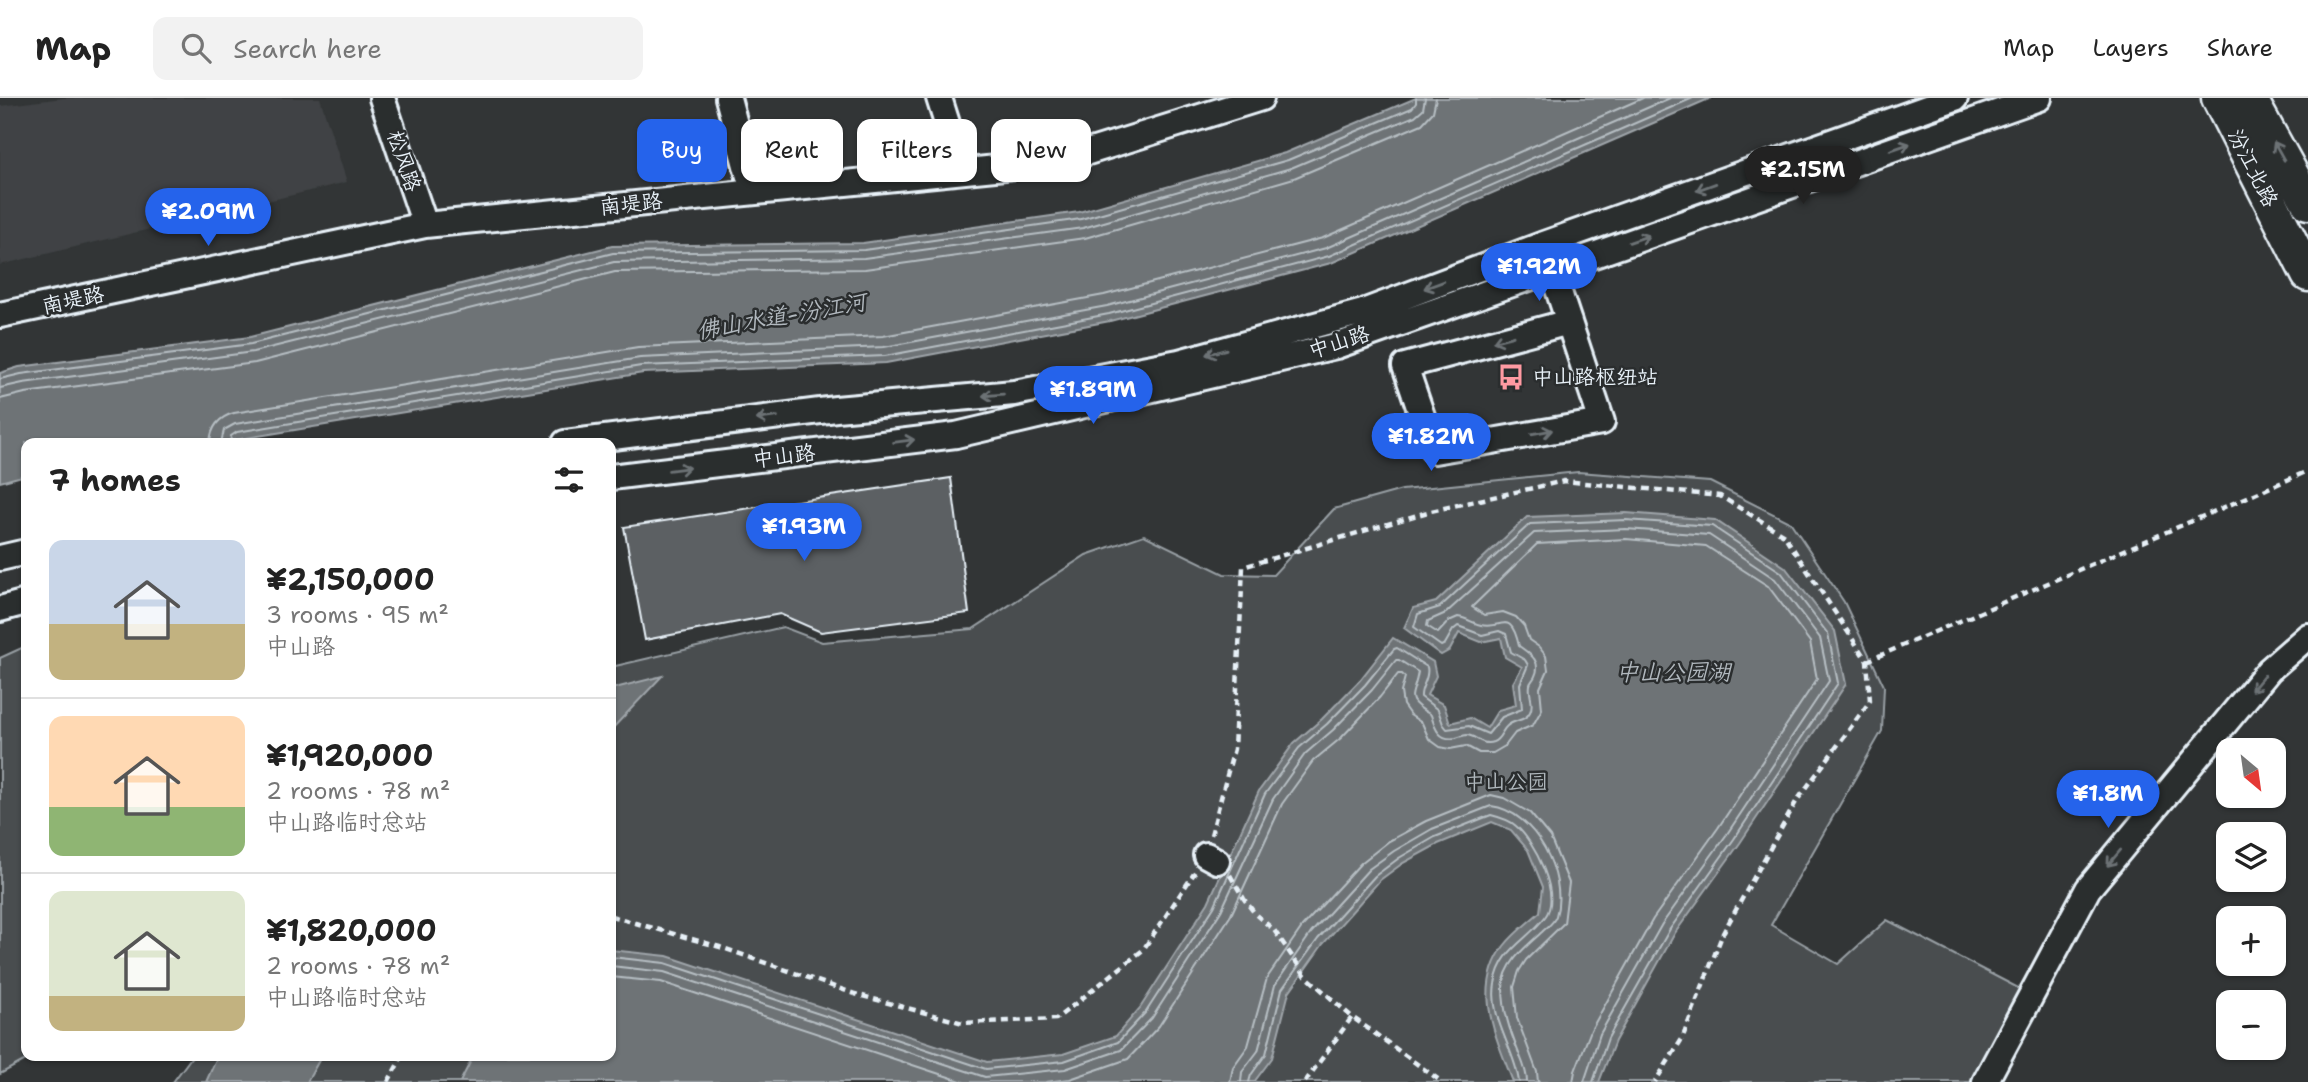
<!DOCTYPE html>
<meta charset="utf-8">
<style>
:root{--surface:#fff;--page:#f2f2f2;--text:#222;--muted:#767676;--line:#e0e0e0;--accent:#2563eb}
body{margin:0;font-family:"Shantell Sans","LXGW WenKai TC",sans-serif;background:var(--page);color:var(--text);height:100vh;display:flex;flex-direction:column;font-size:26px;white-space:nowrap}
*{box-sizing:border-box;margin:0}
p{font-size:23px;color:var(--muted)}
.icon{flex:none;width:38px;height:38px;fill:none;stroke:currentColor;stroke-width:2;stroke-linecap:round;stroke-linejoin:round}
.map{position:relative;flex:1;overflow:hidden}
.side{position:absolute;left:21px;top:340px;width:595px;height:623px;display:flex;flex-direction:column;background:var(--surface);border-radius:14px;box-shadow:0 2px 5px #0004}
.side>*{flex:none}
.hud{position:absolute;left:637px;top:21px;width:665px;height:63px;display:flex;gap:14px}
.needle{width:46px;rotate:151deg}
.fabs{position:absolute;left:2216px;top:640px;display:grid;gap:14px}
.fabs a{display:grid;place-items:center;width:70px;height:70px;border-radius:14px;background:var(--surface);box-shadow:0 2px 5px #0004;font-size:35px}
.price{position:absolute;translate:-50% -60px;padding:0 16px;border-radius:24px;background:var(--accent);color:#fff;font-size:23px;line-height:46px;filter:drop-shadow(0 2px 4px #0008)}
.price::after{content:'';position:absolute;left:50%;top:42px;width:21px;height:16px;margin-left:-10px;background:inherit;clip-path:polygon(0 0,100% 0,50% 100%)}
.price.current{background:#222;color:#fff}
ul{padding:0;list-style:none}
li{display:flex;align-items:center;gap:21px;height:175px;padding:0 28px}
li+li{border-top:2px solid var(--line)}
li span{display:grid;place-items:center;flex:none;width:196px;height:140px;border-radius:14px;color:#555}
li>.icon{margin-inline-start:auto}
span .icon{width:84px;height:84px;fill:#fffc;stroke-width:1}
li b{font-size:30px}
h2{display:flex;justify-content:space-between;align-items:center;height:84px;padding:0 28px;font-size:30px}
.chip{padding:0 24px;border-radius:14px;background:var(--surface);box-shadow:0 2px 5px #0004;font-size:24px;line-height:63px}
.chip.current{background:var(--accent);color:#fff}
header{display:flex;align-items:center;gap:42px;box-sizing:border-box;height:98px;padding:0 35px;background:var(--surface);border-bottom:2px solid var(--line)}
header strong{font-size:33px}
nav{display:flex;gap:38px;margin-inline-start:auto;font-size:24px}
.search{width:490px;height:63px;background:var(--page);display:flex;align-items:center;gap:18px;box-sizing:border-box;padding:0 24px;border-radius:14px;color:var(--muted);font-size:26px}
.map>svg:first-child{display:block}
</style>
<header>
<strong>Map</strong>
<div class="search"><svg class="icon" aria-label="search" viewBox="0 0 24 24"><circle cx="10" cy="10" r="6"/><path d="M15 15l6 6"/></svg>Search here</div>
<nav><a>Map</a><a>Layers</a><a>Share</a></nav>
</header>
<div class="map">
<svg width="2308" height="984" viewBox="0 0 2308 984">
<rect width="100%" height="100%" fill="#323536"/>
<filter id="ink" filterUnits="userSpaceOnUse"><feTurbulence type="fractalNoise" baseFrequency=".0143" numOctaves="2"/><feDisplacementMap in="SourceGraphic" scale="14" xChannelSelector="R" yChannelSelector="G"/><feConvolveMatrix kernelMatrix="1 2 1 2 8 2 1 2 1" color-interpolation-filters="sRGB"/></filter>
<g filter="url(#ink)">
<!-- built -->
<path fill="#3f4244" d="M 63,0 L 320,0 L 347,84 L 0,167 L 0,8 Z"/>
<!-- green -->
<path fill="#494d4f" stroke="#989fa4" stroke-width="2" d="M 1578,374 L 1710,384 L 1791,425 L 1844,504 L 1884,588 L 1882,633 L 1771,827 L 1838,866 L 1887,822 L 2026,894 L 1971,984 L 173,984 L 193,957 L 611,957 L 611,569 L 783,529 L 822,544 L 973,531 L 1086,457 L 1144,437 L 1224,476 L 1273,477 L 1334,411 L 1402,392 Z
M 26,548 L 26,957 L 35,957 L 0,976 L 0,560 Z"/>
<!-- water -->
<path fill="#6e7376" stroke="#9fa5aa" stroke-width="2" d="M 1416,0 L 1711,0 L 1331,165 L 1110,223 L 886,265 L 643,275 L 216,345 L 26,345 L 26,377 L 0,384 L 0,275 L 19,269 L 250,239 L 612,148 L 863,145 L 1079,114 L 1285,55 Z
M 1626,415 L 1715,422 L 1785,469 L 1835,533 L 1846,586 L 1740,745 L 1675,835 L 1615,943 L 1599,984 L 1513,984 C 1496,939 1472,892 1504,848 C 1514,835 1529,824 1540,814 L 1543,789 L 1528,752 L 1511,732 L 1492,724 L 1438,746 L 1403,765 L 1380,782 L 1323,846 L 1289,894 L 1272,960 L 1254,984 L 460,984 L 474,957 L 611,957 L 611,852 L 667,858 L 987,964 L 1063,956 L 1116,938 L 1140,910 L 1208,805 L 1259,693 L 1294,645 L 1322,621 L 1360,582 L 1393,540 L 1433,564 L 1436,578 L 1427,597 L 1444,607 L 1450,625 L 1470,620 L 1487,630 L 1498,612 L 1516,607 L 1513,585 L 1522,569 L 1505,559 L 1501,540 L 1481,544 L 1459,535 L 1450,552 L 1441,557 L 1404,530 L 1413,510 L 1436,504 L 1527,419 Z
M 662,578 L 611,632 L 611,591 Z
M 218,957 L 322,957 L 307,984 L 206,984 Z"/>
<g fill="none" stroke-linecap="round" stroke-linejoin="round">
<!-- shore -->
<path stroke="#b7bfc4" stroke-width="2" d="M 0,281 L 21,276 L 251,246 L 613,155 L 864,152 L 1081,121 L 1288,62 L 1412,10 L 1416,5 L 1416,0
M 0,290 L 23,285 L 253,254 L 614,164 L 864,160 L 1083,130 L 1291,70 L 1415,18 L 1423,11 L 1425,0
M 0,301 L 25,295 L 255,265 L 615,174 L 865,171 L 1085,140 L 1294,80 L 1422,26 L 1433,14 L 1436,0
M 210,345 C 211,329 219,319 234,315 L 638,249 L 883,238 L 1104,197 L 1323,140 L 1643,0
M 221,345 L 224,332 L 235,326 L 640,260 L 884,249 L 1107,208 L 1326,150 L 1670,0
M 230,345 L 231,338 L 237,334 L 641,268 L 885,258 L 1109,216 L 1329,158 L 1693,0
M 611,859 L 665,865 L 986,971 L 1064,963 L 1118,944 L 1146,914 L 1214,809 L 1265,696 L 1299,650 L 1327,626 L 1365,587 L 1394,551 L 1397,550 L 1427,569 C 1430,581 1420,588 1421,599 L 1438,612 L 1443,626 L 1447,631 L 1469,628 L 1488,636 L 1502,619 L 1522,611 L 1520,586 L 1528,567 L 1525,562 L 1511,554 L 1506,536 L 1499,533 L 1482,537 L 1458,528 L 1453,532 L 1445,546 L 1441,548 L 1414,529 L 1418,516 L 1440,509 L 1530,426 L 1626,422 L 1712,428 L 1781,474 L 1828,536 L 1838,585 L 1734,741 L 1670,831 L 1608,940 L 1593,984
M 611,868 L 664,874 L 985,979 L 1065,971 L 1121,952 L 1152,920 L 1221,813 L 1273,701 L 1305,656 L 1333,632 L 1372,592 L 1396,562 L 1399,562 L 1418,574 C 1414,600 1402,600 1431,617 C 1435,631 1439,643 1456,640 C 1460,639 1463,637 1467,637 C 1477,638 1481,648 1493,644 C 1501,641 1501,633 1507,628 C 1514,621 1525,624 1530,614 C 1535,605 1528,597 1530,587 C 1530,584 1534,581 1535,578 C 1542,563 1530,556 1519,548 C 1510,510 1502,532 1481,527 C 1472,525 1467,520 1458,519 L 1449,523 L 1438,535 L 1427,528 L 1428,523 L 1446,515 L 1534,435 L 1626,431 L 1709,437 L 1775,481 L 1820,540 L 1829,583 L 1727,736 L 1662,826 L 1600,936 L 1584,984
M 611,879 L 661,884 L 964,984
M 1046,984 L 1070,981 L 1128,961 L 1159,928 L 1231,817 L 1282,706 L 1313,663 L 1341,640 L 1380,599 L 1398,576 L 1402,576 L 1405,579 L 1401,594 L 1403,607 L 1410,617 L 1422,625 L 1429,641 L 1440,649 L 1450,651 L 1466,648 L 1479,655 L 1493,655 L 1505,648 L 1515,635 L 1533,627 L 1542,611 L 1540,590 L 1548,572 L 1546,558 L 1539,549 L 1529,542 L 1524,528 L 1516,519 L 1503,514 L 1484,517 L 1472,509 L 1537,446 L 1626,441 L 1706,448 L 1768,488 L 1810,544 L 1817,581 L 1718,730 L 1653,821 L 1591,932 L 1575,973 L 1573,984
M 1230,984 L 1233,969 L 1248,948 L 1267,880 L 1302,829 L 1361,765 L 1389,743 L 1426,723 L 1491,697 L 1504,700 L 1530,715 L 1550,739 L 1569,785 L 1564,825 L 1526,862 L 1519,873 L 1514,889 L 1517,920 L 1537,974 L 1538,984
M 1241,984 L 1242,974 L 1258,953 L 1275,887 L 1311,835 L 1369,771 L 1394,753 L 1432,731 L 1491,708 C 1535,713 1568,778 1556,818 C 1554,825 1547,829 1542,834 C 1525,849 1504,866 1503,890 C 1503,913 1510,933 1518,953 C 1522,963 1527,973 1527,984
M 1249,984 L 1251,977 L 1266,956 L 1282,891 L 1318,841 L 1375,778 L 1399,760 L 1435,739 L 1491,717 C 1499,719 1510,722 1516,728 C 1534,743 1562,797 1545,819 C 1527,843 1500,851 1495,886 C 1489,921 1515,951 1519,984"/>
</g>
<!-- building -->
<path fill="#5c6063" stroke="#e8f1f8" stroke-width="2" d="M 951,380 L 969,515 L 821,534 L 780,516 L 645,542 L 624,429 Z"/>
<g fill="none" stroke-linecap="round" stroke-linejoin="round">
<!-- minor casing -->
<g stroke="#e8f1f8" stroke-width="30">
<path id="minor" d="M 382,0 L 425,127
M 728,0 L 753,94
M 939,0 L 962,73
M 1547,158 L 1602,324 L 1434,353 L 1405,268 L 1569,224
M 0,217 L 425,127 L 1056,64 L 1261,0
M 565,345 L 836,311 L 1014,295 L 1179,264 L 1363,214 L 1544,146 L 1955,0
M 611,379 L 956,337 L 1336,248 L 2039,0
M 0,460 L 26,454
M 0,511 L 26,504
M 1206,757 L 1217,763
M 1985,984 L 2088,791 L 2269,572 L 2308,538"/>
</g>
<!-- major casing -->
<g stroke="#e8f1f8" stroke-width="37">
<path id="major" d="M 2218,0 L 2308,177
M 2250,0 L 2308,105"/>
</g>
<!-- path -->
<path stroke="#e8f1f8" stroke-width="4.5" stroke-dasharray="7 5" stroke-linecap="butt" d="M 1867,563 L 2308,373
M 1211,737 L 1234,651 L 1243,469 L 1431,413 L 1564,383 L 1720,398 L 1784,437 L 1867,563 L 1870,603 L 1796,704 L 1723,835 L 1682,941 L 1655,984
M 1230,777 L 1244,801 L 1256,817 L 1274,832 L 1305,877 L 1352,919 L 1442,984
M 611,818 L 720,849 L 855,896 L 963,925 L 1056,921 L 1143,852 L 1195,774
M 388,984 L 403,957
M 1305,984 L 1352,919"/>
<!-- minor -->
<use href="#minor" stroke="#2a2d2e" stroke-width="24"/>
<!-- major -->
<use href="#major" stroke="#2a2d2e" stroke-width="32"/>
</g>
<!-- one-way arrows -->
<defs><path id="oneway-shaft" d="M-6 0H5M1.5-3L5.5 0L1.5 3" fill="none" stroke-width="1.6" stroke-linecap="round" stroke-linejoin="round" transform="scale(1.75)"/></defs>
<g stroke="#6c7275">
<use href="#oneway-shaft" transform="translate(1900 49) rotate(-19)"/>
<use href="#oneway-shaft" transform="translate(2279 53) rotate(-119)"/>
<use href="#oneway-shaft" transform="translate(1706 89) rotate(160)"/>
<use href="#oneway-shaft" transform="translate(1639 141) rotate(-19)"/>
<use href="#oneway-shaft" transform="translate(1434 187) rotate(160)"/>
<use href="#oneway-shaft" transform="translate(1503 241) rotate(165)"/>
<use href="#oneway-shaft" transform="translate(1216 254) rotate(165)"/>
<use href="#oneway-shaft" transform="translate(993 297) rotate(175)"/>
<use href="#oneway-shaft" transform="translate(767 320) rotate(173)"/>
<use href="#oneway-shaft" transform="translate(1542 334) rotate(-10)"/>
<use href="#oneway-shaft" transform="translate(904 343) rotate(-7)"/>
<use href="#oneway-shaft" transform="translate(679 371) rotate(-7)"/>
<use href="#oneway-shaft" transform="translate(2258 585) rotate(130)"/>
<use href="#oneway-shaft" transform="translate(2114 760) rotate(130)"/>
</g>
</g>
<!-- icons -->
<defs>
<g id="bus-bare" transform="scale(2.1)"><path d="M-5-6H5V4H4V6H2V4H-2V6H-4V4H-5ZM-3.5-4V0h7V-4ZM-3.5 1.2v1.5H-2V1.2ZM2 1.2v1.5H3.5V1.2Z" fill="#ff9aa2" stroke="#2a2d2e" stroke-width="2.5" paint-order="stroke"/></g>
</defs>
<g fill-rule="evenodd">
<use href="#bus-bare" x="1511" y="279"/>
</g>
<g text-anchor="middle" dominant-baseline="central" stroke-width="5" stroke-linejoin="round" paint-order="stroke">
<!-- street labels -->
<g font-size="21" fill="#e8f1f8" stroke="#2a2d2e">
<text transform="translate(404 63) rotate(71)">松风路</text>
<text transform="translate(2253 70) rotate(63)">汾江北路</text>
<text transform="translate(631 106) rotate(-6)">南堤路</text>
<text transform="translate(73 202) rotate(-12)">南堤路</text>
<text transform="translate(1339 244) rotate(-17)">中山路</text>
<text transform="translate(784 358) rotate(-7)">中山路</text>
</g>
<!-- poi labels -->
<g font-size="21" fill="#e8f1f8" stroke="#2a2d2e" text-anchor="start">
<text x="1532" y="279">中山路枢纽站</text>
</g>
<!-- park labels -->
<g font-size="21" fill="#b0b8bd" stroke="#2a2d2e">
<text x="1506" y="684">中山公园</text>
</g>
<!-- water labels -->
<g font-size="23" font-style="italic" fill="#b1b8be" stroke="#2a2d2e">
<text transform="translate(781 218) rotate(-10)">佛山水道-汾江河</text>
<text x="1673" y="574">中山公园湖</text>
</g>
</g>
</svg>
<div class="fabs">
<a><svg class="needle" viewBox="-14 -14 28 28"><path d="M0-13l5 13h-10z" fill="#e53935"/><path d="M0 13l5-13h-10z" fill="#767676"/></svg></a>
<a><svg class="icon" aria-label="layers" viewBox="0 0 24 24"><path d="M12 4l9 5-9 5-9-5zM3 14l9 5 9-5"/></svg></a>
<a>+</a>
<a>−</a>
</div>
<b class="price current" style="left:1803px;top:108px">¥2.15M</b>
<b class="price" style="left:208px;top:150px">¥2.09M</b>
<b class="price" style="left:1539px;top:205px">¥1.92M</b>
<b class="price" style="left:1093px;top:328px">¥1.89M</b>
<b class="price" style="left:1431px;top:375px">¥1.82M</b>
<b class="price" style="left:804px;top:465px">¥1.93M</b>
<b class="price" style="left:2108px;top:732px">¥1.8M</b>
<div class="hud">
<a class="chip current">Buy</a>
<a class="chip">Rent</a>
<a class="chip">Filters</a>
<a class="chip">New</a>
</div>
<section class="side">
<h2>7 homes<svg class="icon" aria-label="filters" viewBox="0 0 24 24"><path d="M4 7h16M4 17h16"/><circle cx="9" cy="7" r="2"/><circle cx="15" cy="17" r="2"/></svg></h2>
<ul>
<li><span style="background:linear-gradient(#c9d6e8 60%,#c2b280 0)"><svg class="icon" aria-label="home" viewBox="0 0 24 24"><path d="M3 11l9-7 9 7M6 9v11h12V9"/></svg></span><div><b>¥2,150,000</b><p>3 rooms · 95 m²</p><p>中山路</p></div></li>
<li><span style="background:linear-gradient(#ffd9b3 65%,#8fb573 0)"><svg class="icon" aria-label="home" viewBox="0 0 24 24"><path d="M3 11l9-7 9 7M6 9v11h12V9"/></svg></span><div><b>¥1,920,000</b><p>2 rooms · 78 m²</p><p>中山路临时总站</p></div></li>
<li><span style="background:linear-gradient(#dfe7d0 75%,#c2b280 0)"><svg class="icon" aria-label="home" viewBox="0 0 24 24"><path d="M3 11l9-7 9 7M6 9v11h12V9"/></svg></span><div><b>¥1,820,000</b><p>2 rooms · 78 m²</p><p>中山路临时总站</p></div></li>
</ul>
</section>
</div>
